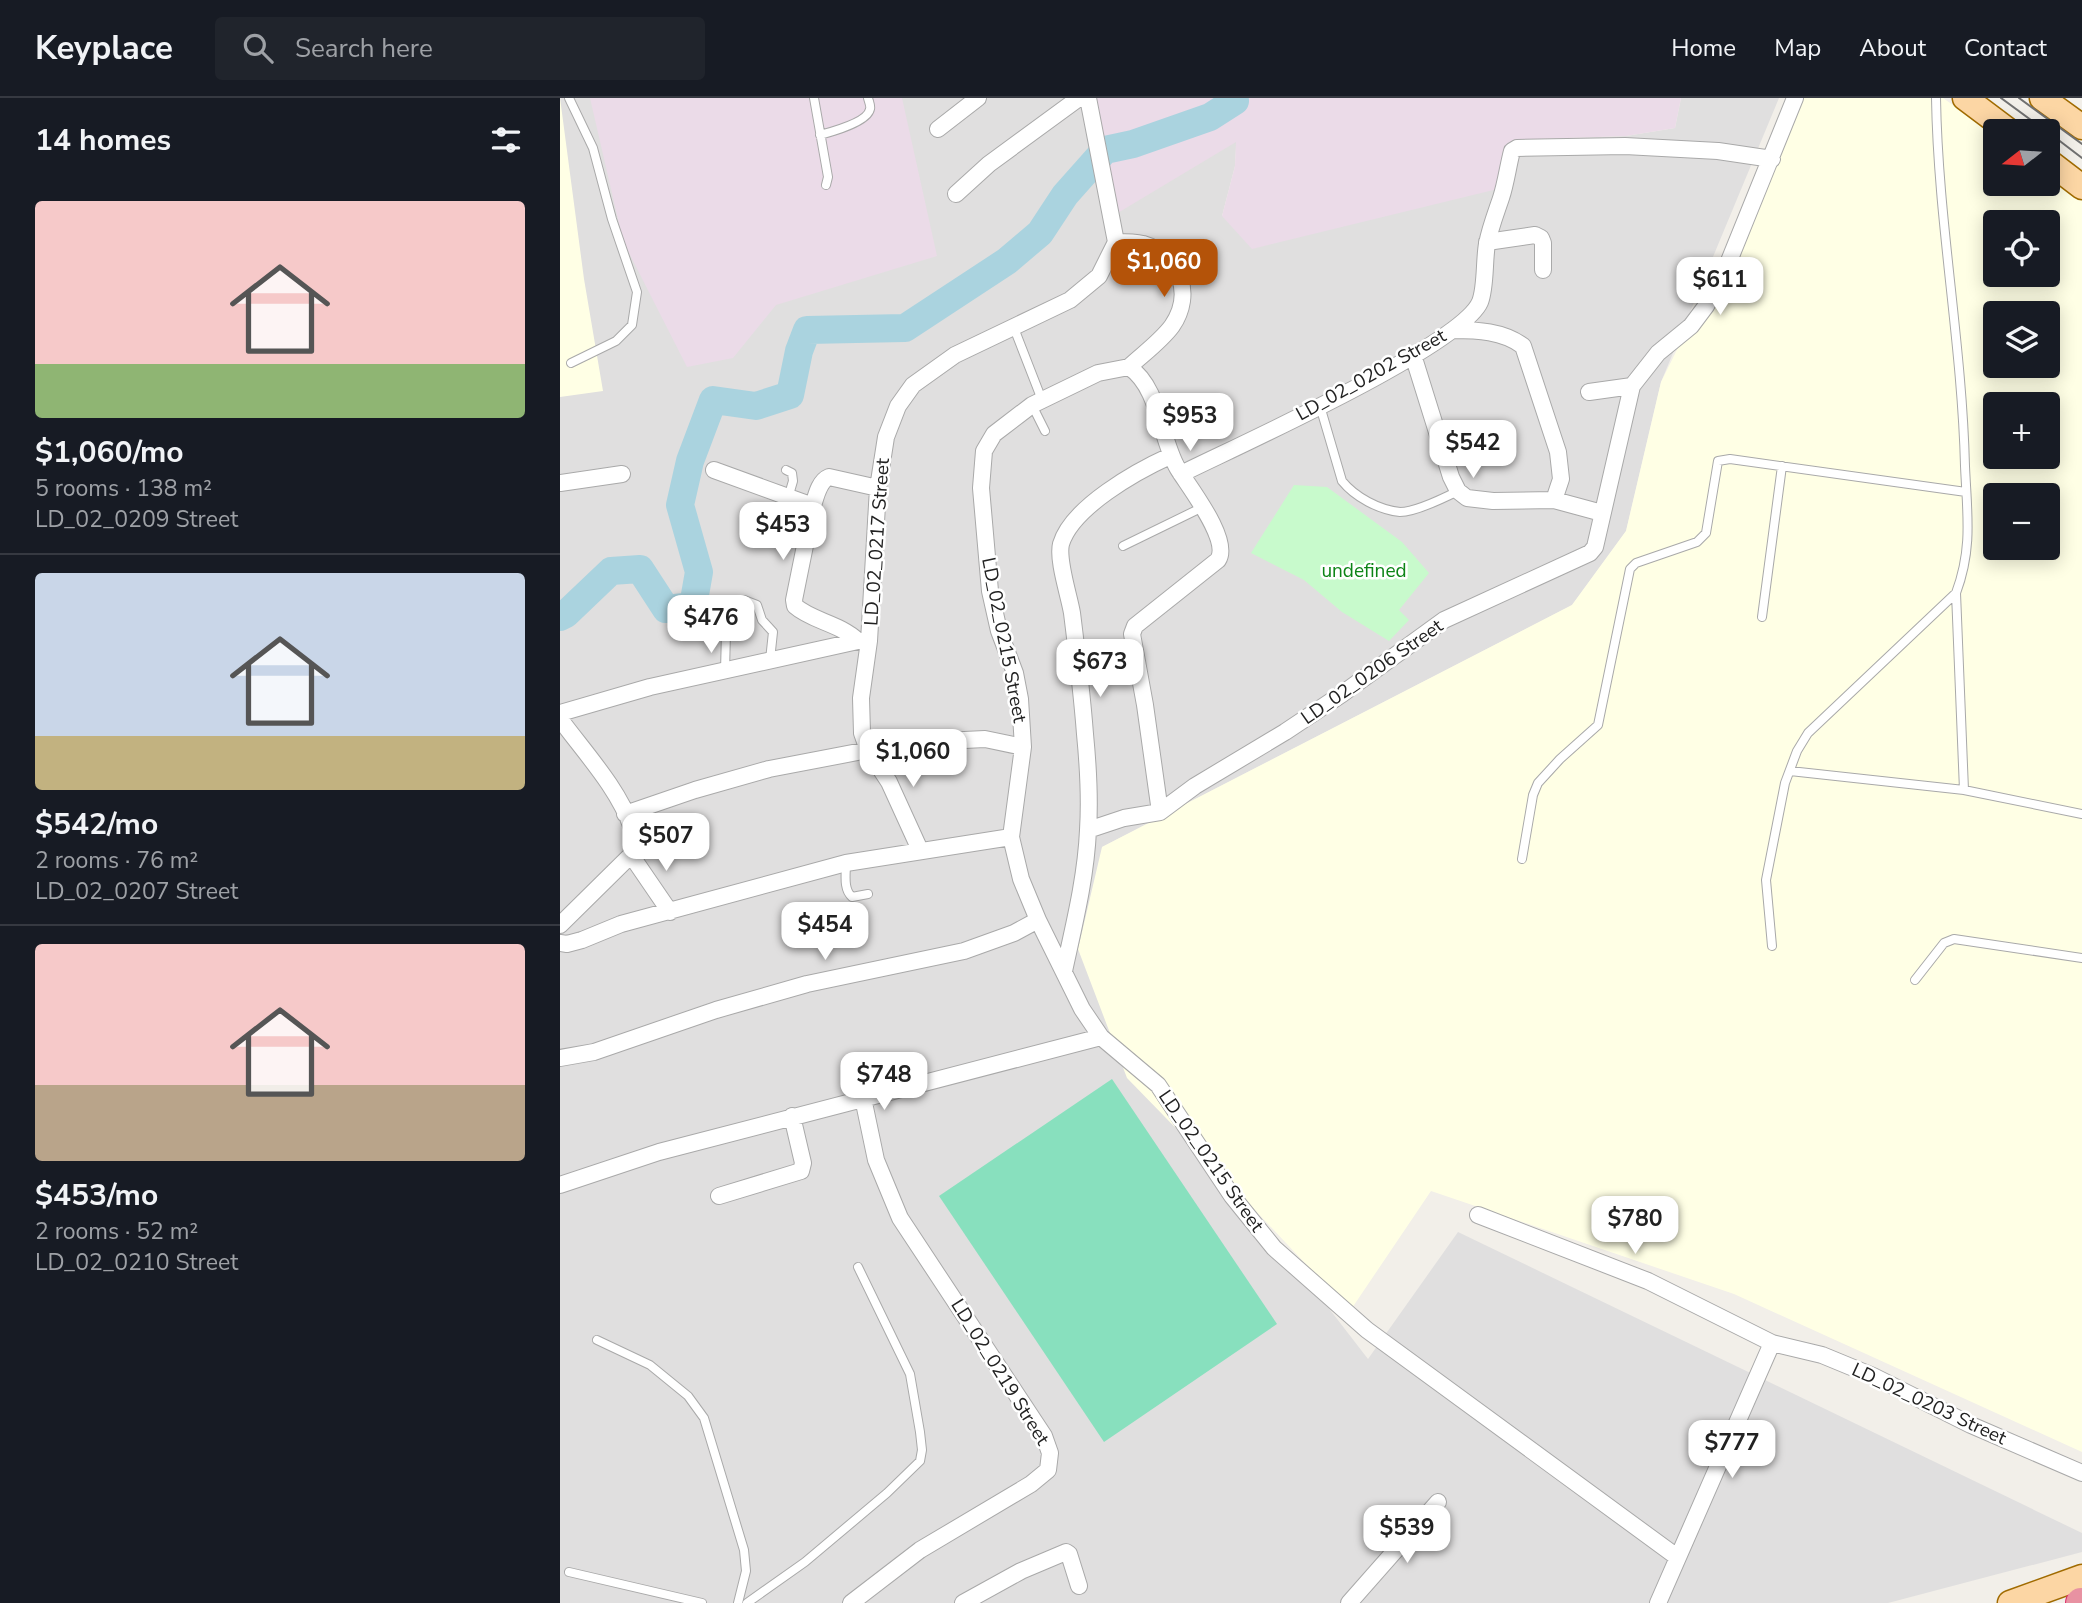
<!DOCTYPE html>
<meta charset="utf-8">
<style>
:root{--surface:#171b24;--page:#20242c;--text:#f1f3f6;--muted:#9ea1a6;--line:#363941;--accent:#b45309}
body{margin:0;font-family:"Nunito Sans",sans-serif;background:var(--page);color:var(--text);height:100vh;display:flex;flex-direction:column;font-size:26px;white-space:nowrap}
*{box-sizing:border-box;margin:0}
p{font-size:23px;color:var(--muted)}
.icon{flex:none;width:38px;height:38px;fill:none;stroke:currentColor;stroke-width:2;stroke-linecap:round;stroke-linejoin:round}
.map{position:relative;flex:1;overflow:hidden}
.side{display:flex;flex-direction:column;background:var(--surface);width:560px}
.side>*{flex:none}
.needle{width:46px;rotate:253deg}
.buttons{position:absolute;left:1423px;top:21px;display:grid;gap:14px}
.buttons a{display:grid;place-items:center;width:77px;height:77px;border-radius:7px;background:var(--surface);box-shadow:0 4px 18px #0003;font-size:35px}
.price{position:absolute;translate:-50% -60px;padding:0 16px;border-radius:14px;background:#fff;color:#222;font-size:23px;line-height:46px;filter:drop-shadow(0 2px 4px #0008)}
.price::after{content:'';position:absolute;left:50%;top:42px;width:21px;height:16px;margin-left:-10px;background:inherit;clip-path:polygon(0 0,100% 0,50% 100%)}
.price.selected{background:var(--accent);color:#fff}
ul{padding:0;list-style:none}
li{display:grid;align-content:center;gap:14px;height:371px;padding:0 35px}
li+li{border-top:2px solid var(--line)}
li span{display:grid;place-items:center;height:217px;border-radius:7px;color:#555}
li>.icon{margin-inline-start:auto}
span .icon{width:126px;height:126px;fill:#fffc;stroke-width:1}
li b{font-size:30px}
h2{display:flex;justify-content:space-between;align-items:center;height:84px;padding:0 35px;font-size:30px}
header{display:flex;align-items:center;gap:42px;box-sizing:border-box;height:98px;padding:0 35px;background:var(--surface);border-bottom:2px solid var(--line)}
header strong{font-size:33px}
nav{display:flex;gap:38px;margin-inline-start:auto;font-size:24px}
.search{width:490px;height:63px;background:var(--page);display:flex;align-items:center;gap:18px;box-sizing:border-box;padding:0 24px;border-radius:7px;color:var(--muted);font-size:26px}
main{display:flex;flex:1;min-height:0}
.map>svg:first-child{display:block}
</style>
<header>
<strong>Keyplace</strong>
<div class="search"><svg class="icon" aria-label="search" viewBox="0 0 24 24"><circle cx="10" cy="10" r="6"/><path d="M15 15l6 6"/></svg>Search here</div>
<nav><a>Home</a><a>Map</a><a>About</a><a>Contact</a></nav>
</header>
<main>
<section class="side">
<h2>14 homes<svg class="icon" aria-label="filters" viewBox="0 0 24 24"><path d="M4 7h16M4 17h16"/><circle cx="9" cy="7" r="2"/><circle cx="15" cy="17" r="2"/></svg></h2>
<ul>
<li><span style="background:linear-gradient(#f6c9c9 75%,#8fb573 0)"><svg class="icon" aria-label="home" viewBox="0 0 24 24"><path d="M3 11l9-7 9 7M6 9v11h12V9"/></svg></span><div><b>$1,060/mo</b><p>5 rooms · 138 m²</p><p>LD_02_0209 Street</p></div></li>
<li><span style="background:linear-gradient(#c9d6e8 75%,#c2b280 0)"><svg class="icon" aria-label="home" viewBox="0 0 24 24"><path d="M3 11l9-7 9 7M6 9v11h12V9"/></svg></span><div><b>$542/mo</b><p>2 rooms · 76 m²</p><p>LD_02_0207 Street</p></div></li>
<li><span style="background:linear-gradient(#f6c9c9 65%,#b9a48a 0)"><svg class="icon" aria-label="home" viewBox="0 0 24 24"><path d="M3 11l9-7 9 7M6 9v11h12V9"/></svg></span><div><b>$453/mo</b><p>2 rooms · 52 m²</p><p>LD_02_0210 Street</p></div></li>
</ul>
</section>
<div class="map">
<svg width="1522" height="1505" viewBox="0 0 1522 1505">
<rect width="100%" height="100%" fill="#f2efe9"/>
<!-- residential -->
<path fill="#e0dfdf" d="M 0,0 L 672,0 L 677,30 L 675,68 L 662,118 L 952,42 L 1066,38 L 1115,30 L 1121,0 L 1219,0 L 1101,284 L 1066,433 L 1012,507 L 542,749 L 679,1094 L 808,1261 L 898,1134 L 1522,1435 L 1522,1454 L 1328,1505 L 0,1505 Z"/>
<!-- industrial -->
<path fill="#ebdbe8" d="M 30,0 L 342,0 L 377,158 L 216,207 L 173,260 L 127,269 L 63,143 Z
M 528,0 L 1121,0 L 1115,30 L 1066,38 L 952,42 L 954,87 L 692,151 L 662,118 L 675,68 L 676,44 L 551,119 Z"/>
<!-- education -->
<path fill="#ffffe5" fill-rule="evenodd" d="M 0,0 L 24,181 L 43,293 L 0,299 Z
M 1237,0 L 1383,0 L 1435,37 L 1435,86 L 1488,86 L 1488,75 L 1522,100 L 1522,1354 L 1174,1196 L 871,1093 L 790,1213 L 678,1094 L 567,980 L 518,851 L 542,749 L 1012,507 L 1066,433 L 1101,284 L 1214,56 ZM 1435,124 L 1488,124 L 1488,177 L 1435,177 ZM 1435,215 L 1488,215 L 1488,268 L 1435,268 ZM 1435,306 L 1488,306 L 1488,359 L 1435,359 ZM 1435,397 L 1488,397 L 1488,450 L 1435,450 Z"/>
<!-- park -->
<path fill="#c8facc" d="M 734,387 L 767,389 L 842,444 L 869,475 L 839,512 L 849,522 L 829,543 L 782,514 L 744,482 L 691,455 Z"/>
<!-- pitch -->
<path fill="#88e0be" d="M 552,981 L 717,1226 L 544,1344 L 379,1098 Z"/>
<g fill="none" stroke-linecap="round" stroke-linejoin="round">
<!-- river -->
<path stroke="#aad3df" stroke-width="28" d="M 0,519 L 6,516 L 51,473 L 80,471 L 106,511 L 133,508 L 139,474 L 120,407 L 130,363 L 153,302 L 196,308 L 230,297 L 239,253 L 247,232 L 345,230 L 447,163 L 480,135 L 505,97 L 545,52 L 573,46 L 650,19 L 675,3 L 672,0"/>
<!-- lane casing -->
<g stroke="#a9a9a9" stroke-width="10">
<path id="lane" d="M 9,0 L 33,50 L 52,121 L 77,194 L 72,227 L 56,243 L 11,265
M 254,0 L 268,79 L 266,87
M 1376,0 C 1378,123 1402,245 1405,368 C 1407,415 1413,450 1396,495 L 1404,692
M 260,37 C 271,34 308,24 310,11 C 311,8 309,4 308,0
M 454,230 L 482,302
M 472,307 L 485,333
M 760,308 L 782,383 C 795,399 819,412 840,414 C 856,414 884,400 898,393
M 226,372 L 232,375 L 233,383 L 228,400
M 563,448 L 643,409
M 1202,519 L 1222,368
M 165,573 L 166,534 L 175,523 L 179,507 L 184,502 L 197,507 L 202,522 L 213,534 L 210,562
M 1230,673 L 1404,692 L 1522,716
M 962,761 L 973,697 L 978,685 L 1000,661 L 1038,627 L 1070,471 L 1076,465 L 1137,444 L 1146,435 L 1158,363 L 1170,361 L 1406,394
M 286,765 C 286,776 283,791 292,799 L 308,796
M 1212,848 L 1206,782 L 1225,685 L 1237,653 L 1248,635 L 1396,495
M 1355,882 L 1384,845 L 1394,841 L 1522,860
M 37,1242 L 90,1267 L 128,1298 L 144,1320 L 184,1452 L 186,1473 L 178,1505
M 9,1474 L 142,1505
M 187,1505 L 245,1464 L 327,1395 L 360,1363 L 362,1352 L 360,1334 L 350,1276 L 298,1169"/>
</g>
<!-- street casing -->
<g stroke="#a9a9a9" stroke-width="18">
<path id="street" d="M 528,0 L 556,144
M 378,31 L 418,0
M 396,96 L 429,66 L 519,0
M 556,144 C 564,144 574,144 583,146 C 620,157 634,196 612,228 C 601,243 583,256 569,269
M 927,144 L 975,137 L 981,140 L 983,145 L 983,172
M 893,232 C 917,232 943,233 963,248 L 998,354 L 1001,381 L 994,402
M 853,257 L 891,379 L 898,393 L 907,400 L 933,403 L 994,402 L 1042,415
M 569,269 L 538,275 L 472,307 L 434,336 L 424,353 L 421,390 L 430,493 L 439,533 L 455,575 L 460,601 L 463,649 L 451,739 L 461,781 L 478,822 L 522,911 L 541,939 L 598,987 L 672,1098 L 714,1150 L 807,1232 L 1117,1459
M 569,269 C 600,290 600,341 618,371 C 629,389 671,442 658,462 L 575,528 L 572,536 L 585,607 L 600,714
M 1029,294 L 1072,288
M 154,372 L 253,408 L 234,502 L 235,508 C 252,523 279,525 298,543
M 621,376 C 673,350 901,248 920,204 C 926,189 924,162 927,146 C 930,130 936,115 941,100 C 946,85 948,68 952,53 L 957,50 L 1065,48 L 1158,53 L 1212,61
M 0,385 L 62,376
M 253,408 C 256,398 259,383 269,379 L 318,390
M 0,615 L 90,589 L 298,543 L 309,543
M 0,621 C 25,655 58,690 72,730 C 75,739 73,748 71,757 L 0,827
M 65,716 L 135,692 L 209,671 L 308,652 L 363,644 L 425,641 L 463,649
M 528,732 L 564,720 L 600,714 L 635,688 L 725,634 L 782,596 L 884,522 L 1030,455 L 1035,449 L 1072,288 L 1098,255 L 1131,228 L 1146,208 L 1167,168 L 1235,0
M 360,752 L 329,684 L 308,652 L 302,635 L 301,600 L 309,543 L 318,390 L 326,339 L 338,308 L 353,287 L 395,257 L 510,202 L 539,178 L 556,144
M 71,757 L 110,814
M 0,845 L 7,846 L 22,842 L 61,826 L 286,765 L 451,739
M 504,873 C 514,827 526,779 528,732 C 530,701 528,667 525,636 C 522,596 517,555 512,515 C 509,497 497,462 501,446 C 512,409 577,373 610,358
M 0,960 L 34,954 L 156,912 L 247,886 L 404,853 L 454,835 L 478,822
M 0,1087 L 99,1054 L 541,939
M 159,1098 L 241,1073 L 243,1065 L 232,1018
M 918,1117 L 1088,1183 L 1212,1245 L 1262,1257 L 1313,1278 L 1411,1327 L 1522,1375
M 291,1505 L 360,1452 L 471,1386 L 488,1372 L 490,1355 L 484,1338 L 340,1120 L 316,1062 L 303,1000
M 403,1505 L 461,1473 L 506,1454 L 509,1456 L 519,1488
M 789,1505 L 878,1404
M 1098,1505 L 1212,1245"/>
</g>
<!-- primary casing -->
<g stroke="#a06b00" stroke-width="27">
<path id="primary" d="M 1405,0 L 1449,33
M 1482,0 L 1522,29
M 1488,63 L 1522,89
M 1450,1505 L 1522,1479"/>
</g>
<!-- highway casing -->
<g stroke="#dc2a67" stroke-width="32">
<path id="highway" d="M 1521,1505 L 1522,1505"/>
</g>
<!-- lane -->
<use href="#lane" stroke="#fff" stroke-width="8"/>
<!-- street -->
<use href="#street" stroke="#fff" stroke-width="16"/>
<!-- primary -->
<use href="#primary" stroke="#fcd6a4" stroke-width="24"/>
<!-- highway -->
<use href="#highway" stroke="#e892a2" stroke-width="30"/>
<!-- tram -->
<path stroke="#707070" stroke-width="2" d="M 1441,0 L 1486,33
M 1459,0 L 1522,46
M 1488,34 L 1522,60"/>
</g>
<g text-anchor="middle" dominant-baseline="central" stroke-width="5" stroke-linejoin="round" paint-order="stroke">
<!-- street labels -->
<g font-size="19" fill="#222" stroke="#fff">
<text transform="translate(811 277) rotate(-29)">LD_02_0202 Street</text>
<text transform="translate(317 444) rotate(-86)">LD_02_0217 Street</text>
<text transform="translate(444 542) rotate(79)">LD_02_0215 Street</text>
<text transform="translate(812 574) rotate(-35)">LD_02_0206 Street</text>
<text transform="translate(651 1063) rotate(55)">LD_02_0215 Street</text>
<text transform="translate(440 1274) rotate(58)">LD_02_0219 Street</text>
<text transform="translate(1369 1306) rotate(25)">LD_02_0203 Street</text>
</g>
<!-- park labels -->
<g font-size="19" fill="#0c8416" stroke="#fff">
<text x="804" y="473">undefined</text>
</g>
</g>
</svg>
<div class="buttons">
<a><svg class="needle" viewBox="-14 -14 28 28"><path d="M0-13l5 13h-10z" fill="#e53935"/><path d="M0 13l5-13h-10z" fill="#9ea1a6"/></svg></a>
<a><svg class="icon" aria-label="locate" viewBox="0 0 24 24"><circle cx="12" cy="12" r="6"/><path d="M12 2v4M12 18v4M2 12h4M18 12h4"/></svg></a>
<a><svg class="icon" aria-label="layers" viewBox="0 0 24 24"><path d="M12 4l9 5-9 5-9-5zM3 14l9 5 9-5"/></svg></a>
<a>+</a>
<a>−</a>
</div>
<b class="price selected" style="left:604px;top:201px">$1,060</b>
<b class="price" style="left:1160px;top:219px">$611</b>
<b class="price" style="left:630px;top:355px">$953</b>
<b class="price" style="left:913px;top:382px">$542</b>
<b class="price" style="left:223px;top:464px">$453</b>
<b class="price" style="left:151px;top:557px">$476</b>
<b class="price" style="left:540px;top:601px">$673</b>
<b class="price" style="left:353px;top:691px">$1,060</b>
<b class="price" style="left:106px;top:775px">$507</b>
<b class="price" style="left:265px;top:864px">$454</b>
<b class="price" style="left:324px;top:1014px">$748</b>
<b class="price" style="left:1075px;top:1158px">$780</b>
<b class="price" style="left:1172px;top:1382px">$777</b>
<b class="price" style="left:847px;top:1467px">$539</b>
</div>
</main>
